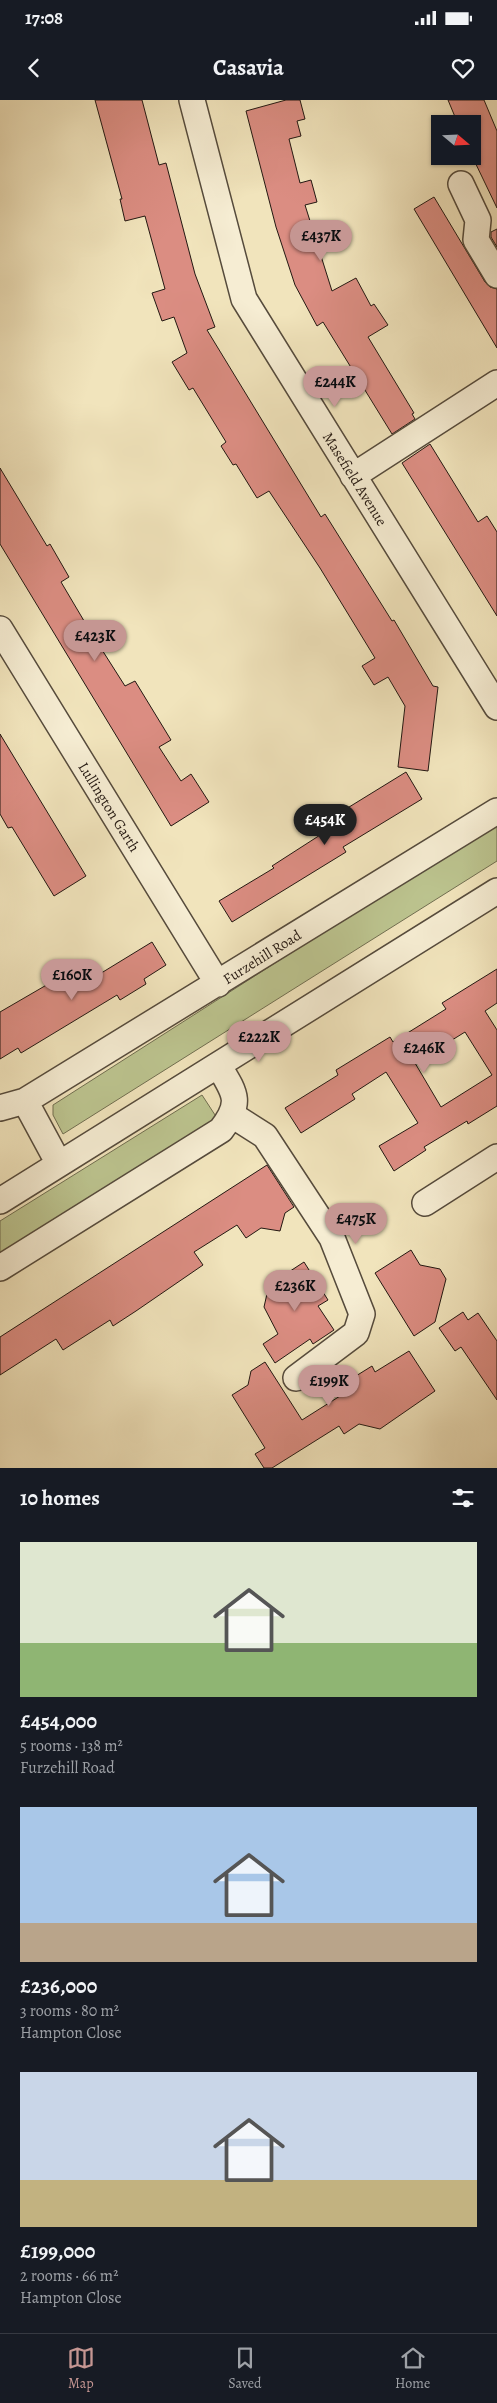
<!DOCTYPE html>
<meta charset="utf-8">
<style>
:root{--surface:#171b24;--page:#242831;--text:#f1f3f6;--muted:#9ea1a6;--line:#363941;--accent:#c59692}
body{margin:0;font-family:Alegreya,serif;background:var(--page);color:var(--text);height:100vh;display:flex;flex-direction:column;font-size:19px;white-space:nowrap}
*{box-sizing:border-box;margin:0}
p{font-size:16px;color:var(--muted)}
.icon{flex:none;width:28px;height:28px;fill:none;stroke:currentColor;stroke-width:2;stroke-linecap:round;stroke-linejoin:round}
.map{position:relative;height:1368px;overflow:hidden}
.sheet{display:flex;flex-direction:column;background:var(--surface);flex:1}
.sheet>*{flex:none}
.needle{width:32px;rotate:109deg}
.tools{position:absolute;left:431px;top:15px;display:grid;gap:10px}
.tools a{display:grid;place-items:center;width:50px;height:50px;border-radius:0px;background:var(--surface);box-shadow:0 1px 4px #0004;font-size:25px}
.price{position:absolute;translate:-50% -42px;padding:0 11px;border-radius:18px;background:var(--accent);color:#111;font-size:16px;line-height:32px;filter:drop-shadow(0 1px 2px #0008)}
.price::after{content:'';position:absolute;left:50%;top:30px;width:15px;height:11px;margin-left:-8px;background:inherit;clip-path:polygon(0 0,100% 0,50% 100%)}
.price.on{background:#222;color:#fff}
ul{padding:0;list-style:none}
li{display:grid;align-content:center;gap:10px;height:265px;padding:0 20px}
li span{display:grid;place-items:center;height:155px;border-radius:0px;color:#555}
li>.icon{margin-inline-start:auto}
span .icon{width:90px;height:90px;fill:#fffc;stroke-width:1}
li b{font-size:21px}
h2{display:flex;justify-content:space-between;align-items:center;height:60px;padding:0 20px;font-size:21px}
.status{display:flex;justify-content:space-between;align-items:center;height:35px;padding:0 25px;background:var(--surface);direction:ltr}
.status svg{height:14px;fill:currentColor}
header{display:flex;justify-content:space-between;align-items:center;height:65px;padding:0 20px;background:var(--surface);font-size:22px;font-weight:700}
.tab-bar{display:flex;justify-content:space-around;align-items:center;height:70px;border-top:1px solid var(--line);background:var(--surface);font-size:14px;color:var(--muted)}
.tab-bar a{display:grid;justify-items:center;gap:2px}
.tab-bar .on{color:var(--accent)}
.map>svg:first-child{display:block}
</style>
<div class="status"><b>17:08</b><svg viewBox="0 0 49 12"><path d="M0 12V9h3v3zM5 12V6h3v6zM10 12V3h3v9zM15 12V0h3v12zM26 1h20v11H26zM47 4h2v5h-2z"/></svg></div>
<header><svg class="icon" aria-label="back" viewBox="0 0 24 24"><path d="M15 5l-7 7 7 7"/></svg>Casavia<svg class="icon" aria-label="heart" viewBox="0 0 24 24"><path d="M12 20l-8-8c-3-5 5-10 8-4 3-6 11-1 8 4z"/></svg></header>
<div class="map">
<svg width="497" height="1368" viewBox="0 0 497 1368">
<rect width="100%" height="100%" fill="#f1e4bc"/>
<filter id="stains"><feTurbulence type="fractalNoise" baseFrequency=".004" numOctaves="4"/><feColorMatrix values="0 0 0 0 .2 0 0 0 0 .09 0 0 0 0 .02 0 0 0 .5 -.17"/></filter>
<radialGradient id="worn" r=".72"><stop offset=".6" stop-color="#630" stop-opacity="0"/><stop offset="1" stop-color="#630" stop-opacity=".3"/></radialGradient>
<!-- green -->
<path fill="#bcc48f" stroke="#706e50" d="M 497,721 L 497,761 L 63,1034 L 53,1015 L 53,1005 Z
M 202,995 L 217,1018 L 0,1154 L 0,1121 Z"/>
<!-- building -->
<path fill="#db8d82" stroke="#231812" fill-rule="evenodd" d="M 95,0 L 142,0 L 159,65 L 166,63 L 195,174 L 215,227 L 207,230 L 321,417 L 325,414 L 392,521 L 394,520 L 433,586 L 438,587 L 428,671 L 398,667 L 405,606 L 388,577 L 374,585 L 362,566 L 375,558 L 320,468 L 269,391 L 257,398 L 236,364 L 233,365 L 221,346 L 226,342 L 193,288 L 189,290 L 172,262 L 187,253 L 174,217 L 162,221 L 152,193 L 165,189 L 145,116 L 125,121 L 120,99 L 122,99 Z
M 286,0 L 300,0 L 305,19 L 297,21 L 301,36 L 289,39 L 300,83 L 311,80 L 317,102 L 305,105 L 332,191 L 356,178 L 371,206 L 374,204 L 388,225 L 368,237 L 414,313 L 412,314 L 415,319 L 392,334 L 323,222 L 317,226 L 295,185 L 276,127 L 246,11 Z
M 448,0 L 484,0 L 497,31 L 497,108 L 472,56 L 472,24 L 458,24 Z
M 434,97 L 485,182 L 490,187 L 497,189 L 497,248 L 414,109 Z
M 497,129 L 497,147 L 491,137 L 491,132 Z
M 430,344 L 478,422 L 487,416 L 497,432 L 497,516 L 402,363 Z
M 0,368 L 47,446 L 50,444 L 69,477 L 61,482 L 90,531 L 125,586 L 135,581 L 171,640 L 159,647 L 181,681 L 191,674 L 209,702 L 171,726 L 0,444 Z
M 0,634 L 86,776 L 54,796 L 12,727 L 8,728 L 0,714 Z
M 406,672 L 422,699 L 343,747 L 346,752 L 232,822 L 219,801 L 274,768 L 272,766 L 345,719 L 341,712 Z
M 152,842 L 166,865 L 144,879 L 146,884 L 120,900 L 117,895 L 21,953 L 18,948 L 0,959 L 0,912 L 62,876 L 70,889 L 96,872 L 98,875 Z
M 497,869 L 497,903 L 485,911 L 497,930 L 497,1006 L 468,1024 L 467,1021 L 424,1047 L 426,1050 L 394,1071 L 379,1046 L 418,1023 L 386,972 L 352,994 L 355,999 L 301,1033 L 285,1008 L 338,975 L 336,970 L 390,937 L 393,942 L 446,909 L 442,903 ZM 465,932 L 492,975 L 441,1007 L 415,963 Z
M 267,1065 L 294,1107 L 285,1113 L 280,1131 L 261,1128 L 246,1138 L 237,1125 L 194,1152 L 203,1165 L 136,1211 L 113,1226 L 110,1220 L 63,1250 L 56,1239 L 0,1275 L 0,1237 Z
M 411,1150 L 420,1165 L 440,1169 L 446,1179 L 435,1222 L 414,1236 L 375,1173 Z
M 304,1162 L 328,1200 L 318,1206 L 334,1230 L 313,1244 L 310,1239 L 275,1263 L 263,1244 L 278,1234 L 264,1207 L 269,1185 Z
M 463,1212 L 468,1220 L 478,1213 L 497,1241 L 497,1300 L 461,1247 L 455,1251 L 439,1228 Z
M 409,1251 L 435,1291 L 380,1329 L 359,1324 L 344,1334 L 339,1326 L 272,1368 L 264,1368 L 255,1354 L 265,1348 L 232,1295 L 248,1285 L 251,1271 L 265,1262 L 302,1320 L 340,1296 L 335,1289 L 372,1266 L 375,1272 Z"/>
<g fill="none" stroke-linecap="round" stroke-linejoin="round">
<!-- minor casing -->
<g stroke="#564b3c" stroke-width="28">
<path id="minor" d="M 192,0 L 244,199 L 497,607
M 461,84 L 478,120 L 476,140 L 497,175
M 353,376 L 497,283
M 0,529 L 218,884
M 25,1001 L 59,1064
M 0,1008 L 25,1001 L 497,711
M 232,1015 L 265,1036 L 332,1138 L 362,1214 L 356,1233 L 296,1278
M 0,1101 L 497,791
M 425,1103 L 497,1057
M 0,1168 L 221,1030 C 243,1002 235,993 218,965"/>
</g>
<!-- minor -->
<use href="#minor" stroke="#f6edd3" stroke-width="25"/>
</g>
<g text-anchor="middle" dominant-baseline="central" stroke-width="4" stroke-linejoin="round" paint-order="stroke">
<!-- street labels -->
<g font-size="15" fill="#231812" stroke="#f6edd3">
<text transform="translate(355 379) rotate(58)">Masefield Avenue</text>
<text transform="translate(109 707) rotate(58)">Lullington Garth</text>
<text transform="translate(262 857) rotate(-32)">Furzehill Road</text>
</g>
</g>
<rect width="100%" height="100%" filter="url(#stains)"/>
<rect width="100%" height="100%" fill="url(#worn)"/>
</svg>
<div class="tools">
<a><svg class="needle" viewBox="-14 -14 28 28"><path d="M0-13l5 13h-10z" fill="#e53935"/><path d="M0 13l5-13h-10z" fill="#9ea1a6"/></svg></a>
</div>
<b class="price" style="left:321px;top:162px">£437K</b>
<b class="price" style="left:335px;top:308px">£244K</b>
<b class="price" style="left:95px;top:562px">£423K</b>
<b class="price on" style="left:325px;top:746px">£454K</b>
<b class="price" style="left:72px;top:901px">£160K</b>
<b class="price" style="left:259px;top:963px">£222K</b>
<b class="price" style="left:424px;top:974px">£246K</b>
<b class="price" style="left:356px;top:1145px">£475K</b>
<b class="price" style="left:295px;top:1212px">£236K</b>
<b class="price" style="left:329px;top:1307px">£199K</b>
</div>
<section class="sheet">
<h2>10 homes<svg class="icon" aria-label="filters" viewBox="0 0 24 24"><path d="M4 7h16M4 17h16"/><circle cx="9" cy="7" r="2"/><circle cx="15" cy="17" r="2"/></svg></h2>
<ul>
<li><span style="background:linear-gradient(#dfe7d0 65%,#8fb573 0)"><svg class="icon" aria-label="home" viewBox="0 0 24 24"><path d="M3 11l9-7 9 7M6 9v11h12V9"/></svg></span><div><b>£454,000</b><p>5 rooms · 138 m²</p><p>Furzehill Road</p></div></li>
<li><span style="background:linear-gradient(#a9c7e8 75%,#b9a48a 0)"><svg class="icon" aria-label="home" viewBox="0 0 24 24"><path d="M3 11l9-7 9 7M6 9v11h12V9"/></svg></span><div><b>£236,000</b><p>3 rooms · 80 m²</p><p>Hampton Close</p></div></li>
<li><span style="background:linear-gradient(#c9d6e8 70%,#c2b280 0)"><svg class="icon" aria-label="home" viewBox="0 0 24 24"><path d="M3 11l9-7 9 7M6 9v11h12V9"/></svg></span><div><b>£199,000</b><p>2 rooms · 66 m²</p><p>Hampton Close</p></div></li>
</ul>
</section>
<nav class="tab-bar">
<a class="on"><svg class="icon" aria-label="map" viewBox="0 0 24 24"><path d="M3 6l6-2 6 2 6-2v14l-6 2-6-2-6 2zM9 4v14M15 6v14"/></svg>Map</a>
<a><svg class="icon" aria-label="saved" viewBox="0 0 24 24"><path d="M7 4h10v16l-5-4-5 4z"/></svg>Saved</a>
<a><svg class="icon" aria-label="home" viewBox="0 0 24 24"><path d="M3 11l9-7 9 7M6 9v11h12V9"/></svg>Home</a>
</nav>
